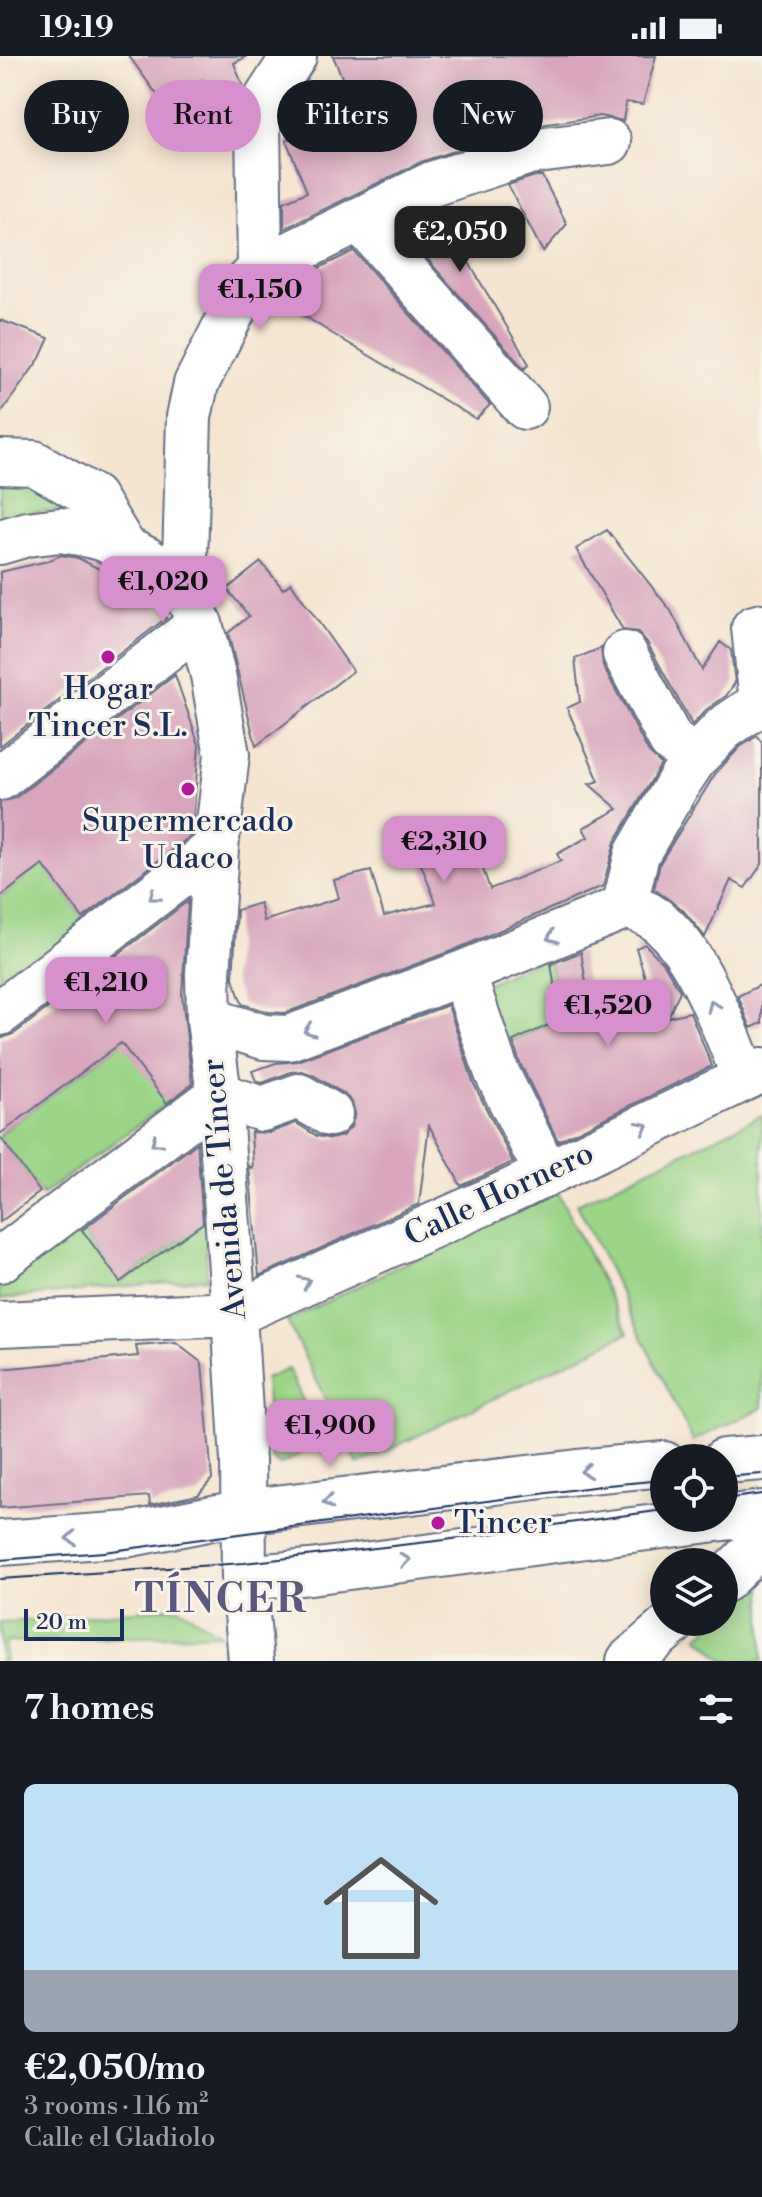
<!DOCTYPE html>
<meta charset="utf-8">
<style>
:root{--surface:#171b24;--page:#242831;--text:#f1f3f6;--muted:#9ea1a6;--accent:#d690ce}
body{margin:0;font-family:"Libre Bodoni",serif;background:var(--page);color:var(--text);height:100vh;display:flex;flex-direction:column;font-size:30px;white-space:nowrap}
*{box-sizing:border-box;margin:0}
p{font-size:26px;color:var(--muted)}
.icon{flex:none;width:44px;height:44px;fill:none;stroke:currentColor;stroke-width:2;stroke-linecap:round;stroke-linejoin:round}
.map{position:relative;height:1605px;overflow:hidden}
.details{display:flex;flex-direction:column;background:var(--surface);flex:1}
.details>*{flex:none}
.guide{position:absolute;left:24px;top:24px;width:714px;height:72px;display:flex;gap:16px}
.fabs{position:absolute;left:650px;top:1388px;display:grid;gap:16px}
.fabs a{display:grid;place-items:center;width:88px;height:88px;border-radius:50%;background:var(--surface);box-shadow:0 4px 20px #0003;font-size:40px}
.scale{position:absolute;left:24px;bottom:20px;width:100px;box-sizing:border-box;padding-left:8px;border:4px solid #1b2f5e;border-top:0;font-size:22px;line-height:28px;white-space:nowrap;color:#1b2f5e;-webkit-text-stroke:6px #f7f3e8;paint-order:stroke}
.price{position:absolute;translate:-50% -68px;padding:0 18px;border-radius:16px;background:var(--accent);color:#111;font-size:26px;line-height:52px;filter:drop-shadow(0 2px 4px #0008)}
.price::after{content:'';position:absolute;left:50%;top:48px;width:24px;height:18px;margin-left:-12px;background:inherit;clip-path:polygon(0 0,100% 0,50% 100%)}
.price.on{background:#222;color:#fff}
ul{padding:0;list-style:none}
li{display:grid;align-content:center;gap:16px;height:424px;padding:0 24px}
li span{display:grid;place-items:center;height:248px;border-radius:12px;color:#555}
li>.icon{margin-inline-start:auto}
span .icon{width:144px;height:144px;fill:#fffc;stroke-width:1}
li b{font-size:34px}
h2{display:flex;justify-content:space-between;align-items:center;height:96px;padding:0 24px;font-size:34px}
.tag{padding:0 28px;border-radius:36px;background:var(--surface);box-shadow:0 4px 20px #0003;font-size:28px;line-height:72px}
.tag.on{background:var(--accent);color:#111}
.status{display:flex;justify-content:space-between;align-items:center;height:56px;padding:0 40px;background:var(--surface);direction:ltr}
.status svg{height:22px;fill:currentColor}
.map>svg:first-child{display:block}
</style>
<div class="status"><b>19:19</b><svg viewBox="0 0 49 12"><path d="M0 12V9h3v3zM5 12V6h3v6zM10 12V3h3v9zM15 12V0h3v12zM26 1h20v11H26zM47 4h2v5h-2z"/></svg></div>
<div class="map">
<svg width="762" height="1605" viewBox="0 0 762 1605">
<rect width="100%" height="100%" fill="#f7f3e8"/>
<filter id="ink" filterUnits="userSpaceOnUse"><feTurbulence type="fractalNoise" baseFrequency=".0125" numOctaves="2"/><feDisplacementMap in="SourceGraphic" scale="16" xChannelSelector="R" yChannelSelector="G"/><feConvolveMatrix kernelMatrix="1 2 1 2 8 2 1 2 1" color-interpolation-filters="sRGB"/></filter>
<filter id="wash" filterUnits="userSpaceOnUse"><feTurbulence type="fractalNoise" baseFrequency=".006" numOctaves="4" result="noise"/><feDisplacementMap in="SourceGraphic" scale="32" xChannelSelector="R" yChannelSelector="G"/><feGaussianBlur stdDeviation="1.8" result="paint"/><feColorMatrix in="noise" values="0 0 0 0 0 0 0 0 0 0 0 0 0 0 0 0 0 1.4 0 .05"/><feComposite in="paint" operator="in"/></filter>
<g filter="url(#wash)">
<rect width="100%" height="100%" fill="#f5e5d0"/>
<!-- green -->
<path fill="#9ad487" stroke="#5a8272" stroke-width="2" d="M 0,421 L 33,429 L 70,454 L 18,458 L 0,462 Z
M 43,808 L 87,867 L 0,932 L 0,841 Z
M 549,898 L 560,964 L 498,991 L 478,932 Z
M 122,986 L 168,1047 L 42,1139 L 0,1082 L 0,1078 Z
M 762,1059 L 762,1352 L 693,1385 L 577,1148 Z
M 556,1133 L 628,1277 L 358,1409 L 287,1265 Z
M 75,1165 L 121,1226 L 205,1165 L 207,1222 L 0,1243 L 0,1223 Z
M 288,1313 L 323,1386 L 280,1409 L 272,1403 L 265,1323 Z
M 762,1526 L 762,1605 L 725,1605 L 698,1581 L 715,1566 L 724,1566 L 724,1558 Z
M 178,1551 L 220,1578 L 5,1586 L 5,1605 L 0,1605 L 0,1567 Z"/>
<g id="blocks">
<!-- building -->
<path fill="#d8a5bd" d="M 129,0 L 247,0 L 234,7 L 243,31 L 233,48 L 214,58 L 203,24 L 163,47 Z
M 333,0 L 656,0 L 643,48 L 626,46 L 623,65 L 600,60 L 521,72 L 421,106 L 284,173 L 284,146 L 307,136 L 286,84 L 290,83 L 287,75 L 302,71 L 300,67 L 314,62 L 310,52 L 349,38 Z
M 535,120 L 542,120 L 567,168 L 543,196 L 508,129 Z
M 440,152 L 472,212 L 529,308 L 524,313 L 400,172 Z
M 354,195 L 490,349 L 476,363 L 328,275 L 300,257 L 289,245 L 282,230 Z
M 0,264 L 49,282 L 40,302 L 0,358 Z
M 607,474 L 671,555 L 702,614 L 720,586 L 731,594 L 735,627 L 726,640 L 706,654 L 692,669 L 647,586 L 638,576 L 623,574 L 576,493 Z
M 61,499 L 78,502 L 113,520 L 145,540 L 166,562 L 0,690 L 0,516 L 48,505 Z
M 261,506 L 283,533 L 291,527 L 353,615 L 256,690 L 228,577 L 249,560 L 227,533 Z
M 601,592 L 603,610 L 649,697 L 661,708 L 615,786 L 603,830 L 454,894 L 285,957 L 268,956 L 242,948 L 233,922 L 237,854 L 260,847 L 264,865 L 339,842 L 334,824 L 371,815 L 384,860 L 436,847 L 417,798 L 470,777 L 490,833 L 561,805 L 557,798 L 588,781 L 583,772 L 618,753 L 589,728 L 599,725 L 567,652 L 580,646 L 575,603 Z
M 175,619 L 199,689 L 192,779 L 83,862 L 43,809 L 0,841 L 0,746 L 15,742 Z
M 757,680 L 762,687 L 762,808 L 745,832 L 731,824 L 705,881 L 682,853 L 654,833 L 660,807 L 715,718 L 740,691 Z
M 188,845 L 182,939 L 192,1028 L 167,1047 L 121,987 L 0,1078 L 0,983 L 15,977 Z
M 645,888 L 664,908 L 680,935 L 668,961 L 690,956 L 712,1010 L 558,1085 L 520,1007 L 513,985 L 560,964 L 551,908 L 581,896 L 590,951 L 651,941 L 636,892 Z
M 762,928 L 762,967 L 751,972 L 738,940 Z
M 448,949 L 474,1028 L 513,1106 L 461,1130 L 429,1069 L 419,1148 L 259,1220 L 249,1110 L 253,1112 L 251,1076 L 269,1077 L 296,1067 L 317,1080 L 331,1083 L 342,1080 L 351,1071 L 355,1057 L 352,1046 L 343,1037 L 311,1018 L 302,1015 L 291,1016 L 262,1027 L 256,1025 L 252,1015 L 276,1007 L 298,1005 Z
M 0,1081 L 40,1136 L 0,1166 Z
M 197,1087 L 203,1167 L 120,1226 L 82,1174 Z
M 176,1287 L 202,1307 L 212,1423 L 198,1439 L 150,1449 L 149,1440 L 0,1452 L 0,1313 L 138,1300 L 136,1290 Z"/>
</g>
</g>
<g filter="url(#ink)">
<use href="#blocks" fill-opacity="0" stroke="#676f86" stroke-width="2"/>
<g fill="none" stroke-linecap="round" stroke-linejoin="round">
<!-- minor casing -->
<g stroke="#676f86" stroke-width="48">
<path id="minor" d="M 361,165 L 525,351
M 260,213 L 432,128 L 529,96 L 609,86
M 0,406 L 34,407 L 93,441 L 125,493
M 0,486 L 27,478 L 60,474 L 80,477 L 102,482 L 146,503 L 175,526 L 188,541 L 200,568 L 213,619 L 227,699 L 216,792 L 208,918 L 209,964 L 219,1039 L 234,1258 L 243,1405 L 244,1522 L 251,1605
M 175,526 L 185,506 L 189,361 L 196,328 L 247,227 L 260,213 L 258,62 L 263,48 L 294,0
M 625,598 L 671,685 L 695,702
M 0,722 L 200,568
M 624,851 L 637,798 L 677,729 L 695,702 L 724,672 L 762,646 L 754,572 L 762,570
M 463,917 L 497,1017 L 535,1094
M 0,957 L 216,792
M 209,964 L 264,981 L 289,982 L 463,917 L 624,851 C 687,855 723,972 745,1022
M 0,1204 L 219,1039 L 262,1053 L 299,1040 L 330,1058
M 0,1268 L 234,1258 L 513,1134 L 762,1014
M 724,1405 L 762,1402
M 0,1487 L 131,1478 L 243,1456 L 578,1416 L 664,1408
M 244,1522 L 310,1516 L 762,1457
M 724,1524 L 762,1487
M 629,1605 L 674,1566"/>
</g>
<!-- minor -->
<use href="#minor" stroke="#fff" stroke-width="44"/>
<!-- tram -->
<path stroke="#1b2f5e" stroke-width="2" d="M 724,1421 L 762,1418
M 724,1443 L 762,1438
M 0,1504 L 104,1496 L 608,1429 L 664,1424
M 0,1523 L 244,1507 L 445,1484 L 664,1454"/>
</g>
<!-- one-way arrows -->
<defs><path id="oneway-chevron" d="M-2-3.5L2.5 0L-2 3.5" fill="none" stroke-width="1.6" stroke-linecap="round" stroke-linejoin="round" transform="scale(2)"/></defs>
<g stroke="#8d97ae">
<use href="#oneway-chevron" transform="translate(154 840) rotate(143)"/>
<use href="#oneway-chevron" transform="translate(552 881) rotate(158)"/>
<use href="#oneway-chevron" transform="translate(713 950) rotate(-114)"/>
<use href="#oneway-chevron" transform="translate(309 974) rotate(160)"/>
<use href="#oneway-chevron" transform="translate(643 1071) rotate(-26)"/>
<use href="#oneway-chevron" transform="translate(156 1086) rotate(143)"/>
<use href="#oneway-chevron" transform="translate(305 1226) rotate(-24)"/>
<use href="#oneway-chevron" transform="translate(586 1415) rotate(174)"/>
<use href="#oneway-chevron" transform="translate(328 1446) rotate(174)"/>
<use href="#oneway-chevron" transform="translate(71 1482) rotate(176)"/>
<use href="#oneway-chevron" transform="translate(405 1504) rotate(-7)"/>
</g>
</g>
<!-- markers -->
<g fill="#b5179e" stroke="#f7f3e8" stroke-width="3">
<circle cx="108" cy="601" r="8"/>
<circle cx="188" cy="733" r="8"/>
<circle cx="438" cy="1467" r="8"/>
</g>
<g text-anchor="middle" dominant-baseline="central" stroke-width="6" stroke-linejoin="round" paint-order="stroke">
<!-- poi labels -->
<g font-size="32" fill="#1b2f5e" stroke="#f7f3e8">
<text x="108" y="633">Hogar<tspan x="108" dy="37">Tincer S.L.</tspan></text>
<text x="188" y="765">Supermercado<tspan x="188" dy="37">Udaco</tspan></text>
<text x="454" y="1467" text-anchor="start">Tincer</text>
</g>
<!-- street labels -->
<g font-size="32" fill="#1b2f5e" stroke="#f7f3e8">
<text transform="translate(224 1133) rotate(-95)">Avenida de Tíncer</text>
<text transform="translate(499 1138) rotate(-25)">Calle Hornero</text>
</g>
<!-- district labels -->
<g font-size="40" font-weight="bold" letter-spacing="2" fill="#5d587f" stroke="#f7f3e8">
<text x="221" y="1544">TÍNCER</text>
</g>
</g>
</svg>
<div class="fabs">
<a><svg class="icon" aria-label="locate" viewBox="0 0 24 24"><circle cx="12" cy="12" r="6"/><path d="M12 2v4M12 18v4M2 12h4M18 12h4"/></svg></a>
<a><svg class="icon" aria-label="layers" viewBox="0 0 24 24"><path d="M12 4l9 5-9 5-9-5zM3 14l9 5 9-5"/></svg></a>
</div>
<div class="scale">20 m</div>
<b class="price on" style="left:460px;top:218px">€2,050</b>
<b class="price" style="left:260px;top:276px">€1,150</b>
<b class="price" style="left:163px;top:568px">€1,020</b>
<b class="price" style="left:444px;top:828px">€2,310</b>
<b class="price" style="left:106px;top:969px">€1,210</b>
<b class="price" style="left:608px;top:992px">€1,520</b>
<b class="price" style="left:330px;top:1412px">€1,900</b>
<div class="guide">
<a class="tag">Buy</a>
<a class="tag on">Rent</a>
<a class="tag">Filters</a>
<a class="tag">New</a>
</div>
</div>
<section class="details">
<h2>7 homes<svg class="icon" aria-label="filters" viewBox="0 0 24 24"><path d="M4 7h16M4 17h16"/><circle cx="9" cy="7" r="2"/><circle cx="15" cy="17" r="2"/></svg></h2>
<ul>
<li><span style="background:linear-gradient(#bfe0f5 75%,#9aa5b1 0)"><svg class="icon" aria-label="home" viewBox="0 0 24 24"><path d="M3 11l9-7 9 7M6 9v11h12V9"/></svg></span><div><b>€2,050/mo</b><p>3 rooms · 116 m²</p><p>Calle el Gladiolo</p></div></li>
</ul>
</section>
